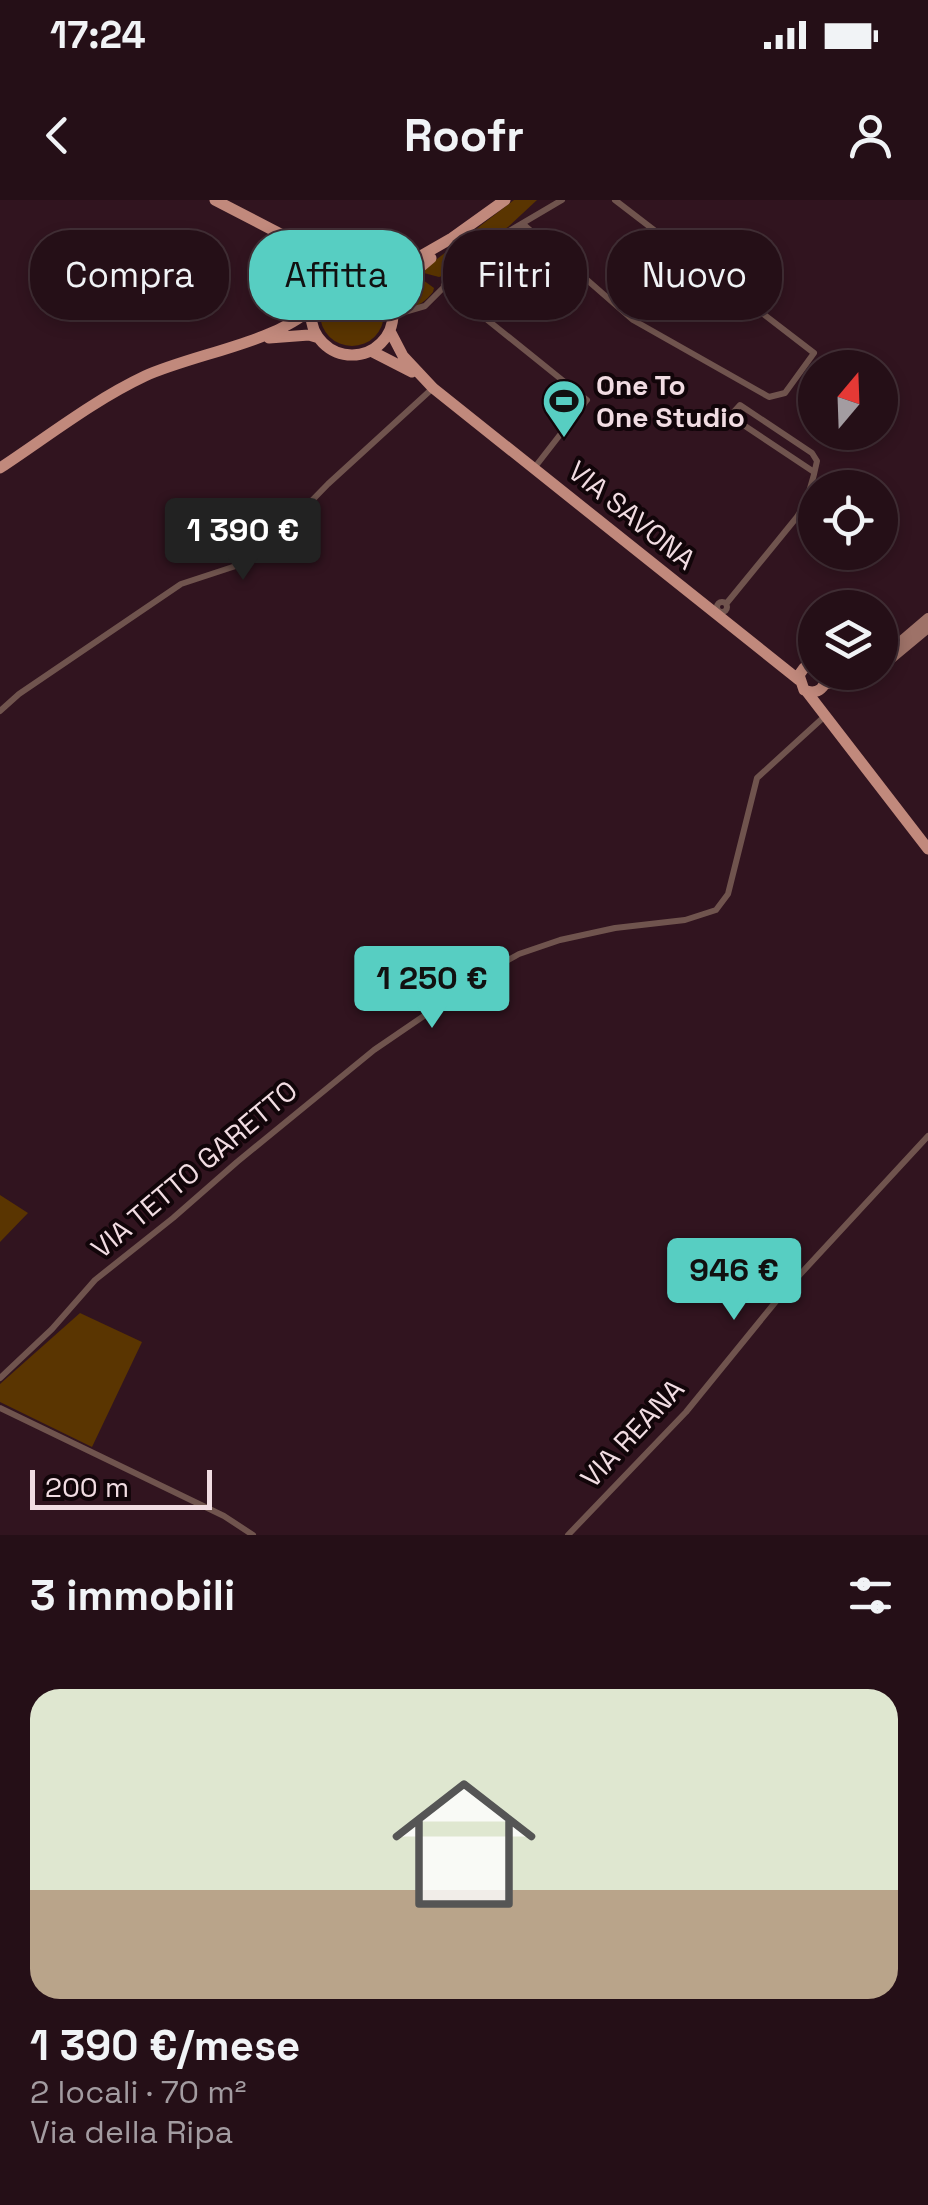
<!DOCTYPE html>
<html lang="it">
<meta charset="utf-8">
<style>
:root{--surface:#250f17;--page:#2d1820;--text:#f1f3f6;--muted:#a39ca1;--line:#422f36;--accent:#57cec2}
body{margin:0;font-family:"Space Grotesk",sans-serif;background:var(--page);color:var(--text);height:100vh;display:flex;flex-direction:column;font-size:38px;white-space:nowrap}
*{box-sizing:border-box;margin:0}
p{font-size:32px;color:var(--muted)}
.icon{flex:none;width:55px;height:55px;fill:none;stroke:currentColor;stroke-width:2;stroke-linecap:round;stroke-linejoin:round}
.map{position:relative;height:1335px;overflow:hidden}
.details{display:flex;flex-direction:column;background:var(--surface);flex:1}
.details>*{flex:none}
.top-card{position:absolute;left:30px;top:30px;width:870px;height:90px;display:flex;gap:20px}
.needle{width:65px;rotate:19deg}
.fabs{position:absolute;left:798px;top:150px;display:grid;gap:20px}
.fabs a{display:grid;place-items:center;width:100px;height:100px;border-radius:50%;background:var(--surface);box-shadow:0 5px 15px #0003,0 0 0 2px var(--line);font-size:50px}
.scale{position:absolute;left:30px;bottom:25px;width:182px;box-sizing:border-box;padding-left:10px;border:5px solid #f1dce2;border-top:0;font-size:28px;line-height:35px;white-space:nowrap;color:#f1dce2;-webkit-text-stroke:8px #110509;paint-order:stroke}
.price{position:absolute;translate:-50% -85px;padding:0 22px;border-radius:10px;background:var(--accent);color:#111;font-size:32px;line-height:65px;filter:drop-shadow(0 2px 5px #0008)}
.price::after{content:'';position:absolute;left:50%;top:60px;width:30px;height:22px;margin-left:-15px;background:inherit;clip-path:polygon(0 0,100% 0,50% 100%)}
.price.current{background:#222;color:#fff}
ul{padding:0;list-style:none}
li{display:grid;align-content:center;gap:20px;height:530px;padding:0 30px}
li+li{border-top:2px solid var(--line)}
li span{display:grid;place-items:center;height:310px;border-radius:30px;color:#555}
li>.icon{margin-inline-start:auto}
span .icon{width:180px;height:180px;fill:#fffc;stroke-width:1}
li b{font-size:42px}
h2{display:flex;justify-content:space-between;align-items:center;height:120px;padding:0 30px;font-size:42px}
.tag{padding:0 35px;border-radius:40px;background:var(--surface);box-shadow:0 5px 15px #0003,0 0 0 2px var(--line);font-size:35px;line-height:90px}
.tag.current{background:var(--accent);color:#111}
.status{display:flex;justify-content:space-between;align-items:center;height:70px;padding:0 50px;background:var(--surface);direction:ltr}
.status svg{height:28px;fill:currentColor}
header{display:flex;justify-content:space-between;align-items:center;height:130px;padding:0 30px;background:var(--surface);font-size:45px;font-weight:600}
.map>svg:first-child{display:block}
</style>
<div class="status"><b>17:24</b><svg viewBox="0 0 49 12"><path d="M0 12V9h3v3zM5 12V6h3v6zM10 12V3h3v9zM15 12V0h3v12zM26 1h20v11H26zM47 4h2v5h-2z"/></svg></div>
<header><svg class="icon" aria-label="back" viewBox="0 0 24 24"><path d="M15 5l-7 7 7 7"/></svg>Roofr<svg class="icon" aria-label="person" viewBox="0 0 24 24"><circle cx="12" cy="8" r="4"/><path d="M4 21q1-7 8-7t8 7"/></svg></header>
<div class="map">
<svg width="928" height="1335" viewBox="0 0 928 1335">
<rect width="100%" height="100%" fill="#31141f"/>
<!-- green -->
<path fill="#5a3501" d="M 514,0 L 537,0 L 508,27 L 478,47 L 451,73 L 439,77 L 420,72 Z
M 416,75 L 434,88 L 433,92 C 424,103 413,112 398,105 L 398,99 Z
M320 114a32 32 0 1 1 64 0a32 32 0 1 1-64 0Z
M 0,995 L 28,1013 L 0,1042 Z
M 80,1113 L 142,1142 L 92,1247 L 0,1202 L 0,1184 Z"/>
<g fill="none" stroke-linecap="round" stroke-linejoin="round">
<!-- street -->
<path stroke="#70544e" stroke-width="6" d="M 523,24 L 633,120 L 769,197 L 785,193 L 814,153 L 615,0
M 444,85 L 587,200 L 535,267
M 394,115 L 425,106 L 487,44 L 562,0
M 803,308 L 815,319
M717 407a5 5 0 1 1 10 0a5 5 0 1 1-10 0Z
M 726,404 L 797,317 C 808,300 813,281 817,261 L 812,253 L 740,205 L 730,216 L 814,272
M 0,511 L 19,494 L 181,384 L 254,360 L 328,284 L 433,188
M 0,1178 L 52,1129 L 95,1080 L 173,1018 L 237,962 L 374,850 L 494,768 L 519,754 L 560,740 L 615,728 L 685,720 L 716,710 L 728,694 L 757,578 L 825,516
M 0,1208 L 224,1316 L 253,1335
M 568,1335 L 686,1212 L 782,1094 L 928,936"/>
<!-- secondary -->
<path stroke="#9e7268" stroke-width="10" d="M 880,459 L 928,418
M 880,468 L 928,428
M 825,472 L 847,475 L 859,472
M 825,484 L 848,483 L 874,472"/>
<!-- primary -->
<path stroke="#c1897c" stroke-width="11" d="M 215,0 L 290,39 L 334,77
M 288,47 L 309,72 L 316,93
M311 114a41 41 0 1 1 82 0a41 41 0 1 1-82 0Z
M 377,81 L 452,38 L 505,0
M 392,102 L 405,80 L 431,58
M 390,131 L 403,156 L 433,188 L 799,480
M 269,138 L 309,135 L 319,138
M 371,151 L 412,172
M 0,268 C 47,237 94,200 145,176 C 194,154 273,143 311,109
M 815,466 L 804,468 L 799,475 L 804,490 C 817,496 829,487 824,472
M 807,492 L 928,649"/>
</g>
<!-- icons -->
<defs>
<g id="stadium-pin" transform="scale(2.25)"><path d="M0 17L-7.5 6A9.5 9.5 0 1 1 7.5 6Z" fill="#57cec2" stroke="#110509"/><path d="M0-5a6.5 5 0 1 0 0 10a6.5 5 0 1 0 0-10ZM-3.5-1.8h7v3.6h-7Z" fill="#111"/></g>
</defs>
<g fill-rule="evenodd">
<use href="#stadium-pin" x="564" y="201"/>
</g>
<g text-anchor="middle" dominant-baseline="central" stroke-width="8" stroke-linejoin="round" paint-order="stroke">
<!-- poi labels -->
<g font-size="28" font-weight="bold" fill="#f1dce2" stroke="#110509" text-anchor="start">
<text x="596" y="185">One To<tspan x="596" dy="32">One Studio</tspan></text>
</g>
<!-- street labels -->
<g font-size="28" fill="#f1dce2" stroke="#110509">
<text transform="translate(632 315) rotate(39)">VIA SAVONA</text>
<text transform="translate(194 969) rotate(-40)">VIA TETTO GARETTO</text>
<text transform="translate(632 1233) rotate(-47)">VIA REANA</text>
</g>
</g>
</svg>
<div class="fabs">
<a><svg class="needle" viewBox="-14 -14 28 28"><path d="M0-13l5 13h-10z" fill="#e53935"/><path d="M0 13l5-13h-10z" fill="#a39ca1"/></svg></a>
<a><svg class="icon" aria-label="locate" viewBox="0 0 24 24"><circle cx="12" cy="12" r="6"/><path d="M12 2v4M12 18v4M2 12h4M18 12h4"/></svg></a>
<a><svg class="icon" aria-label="layers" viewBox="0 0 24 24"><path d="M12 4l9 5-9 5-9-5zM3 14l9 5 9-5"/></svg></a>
</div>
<div class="scale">200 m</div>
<b class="price current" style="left:243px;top:383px">1 390 €</b>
<b class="price" style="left:432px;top:831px">1 250 €</b>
<b class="price" style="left:734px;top:1123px">946 €</b>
<div class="top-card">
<a class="tag">Compra</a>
<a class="tag current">Affitta</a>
<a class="tag">Filtri</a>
<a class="tag">Nuovo</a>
</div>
</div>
<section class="details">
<h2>3 immobili<svg class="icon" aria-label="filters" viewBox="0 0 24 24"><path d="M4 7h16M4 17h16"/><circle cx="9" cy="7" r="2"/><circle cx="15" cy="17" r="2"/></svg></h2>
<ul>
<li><span style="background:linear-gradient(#dfe7d0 65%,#b9a48a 0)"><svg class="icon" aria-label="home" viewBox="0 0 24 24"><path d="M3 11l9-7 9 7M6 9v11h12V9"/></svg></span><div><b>1 390 €/mese</b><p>2 locali · 70 m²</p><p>Via della Ripa</p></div></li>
</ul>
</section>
